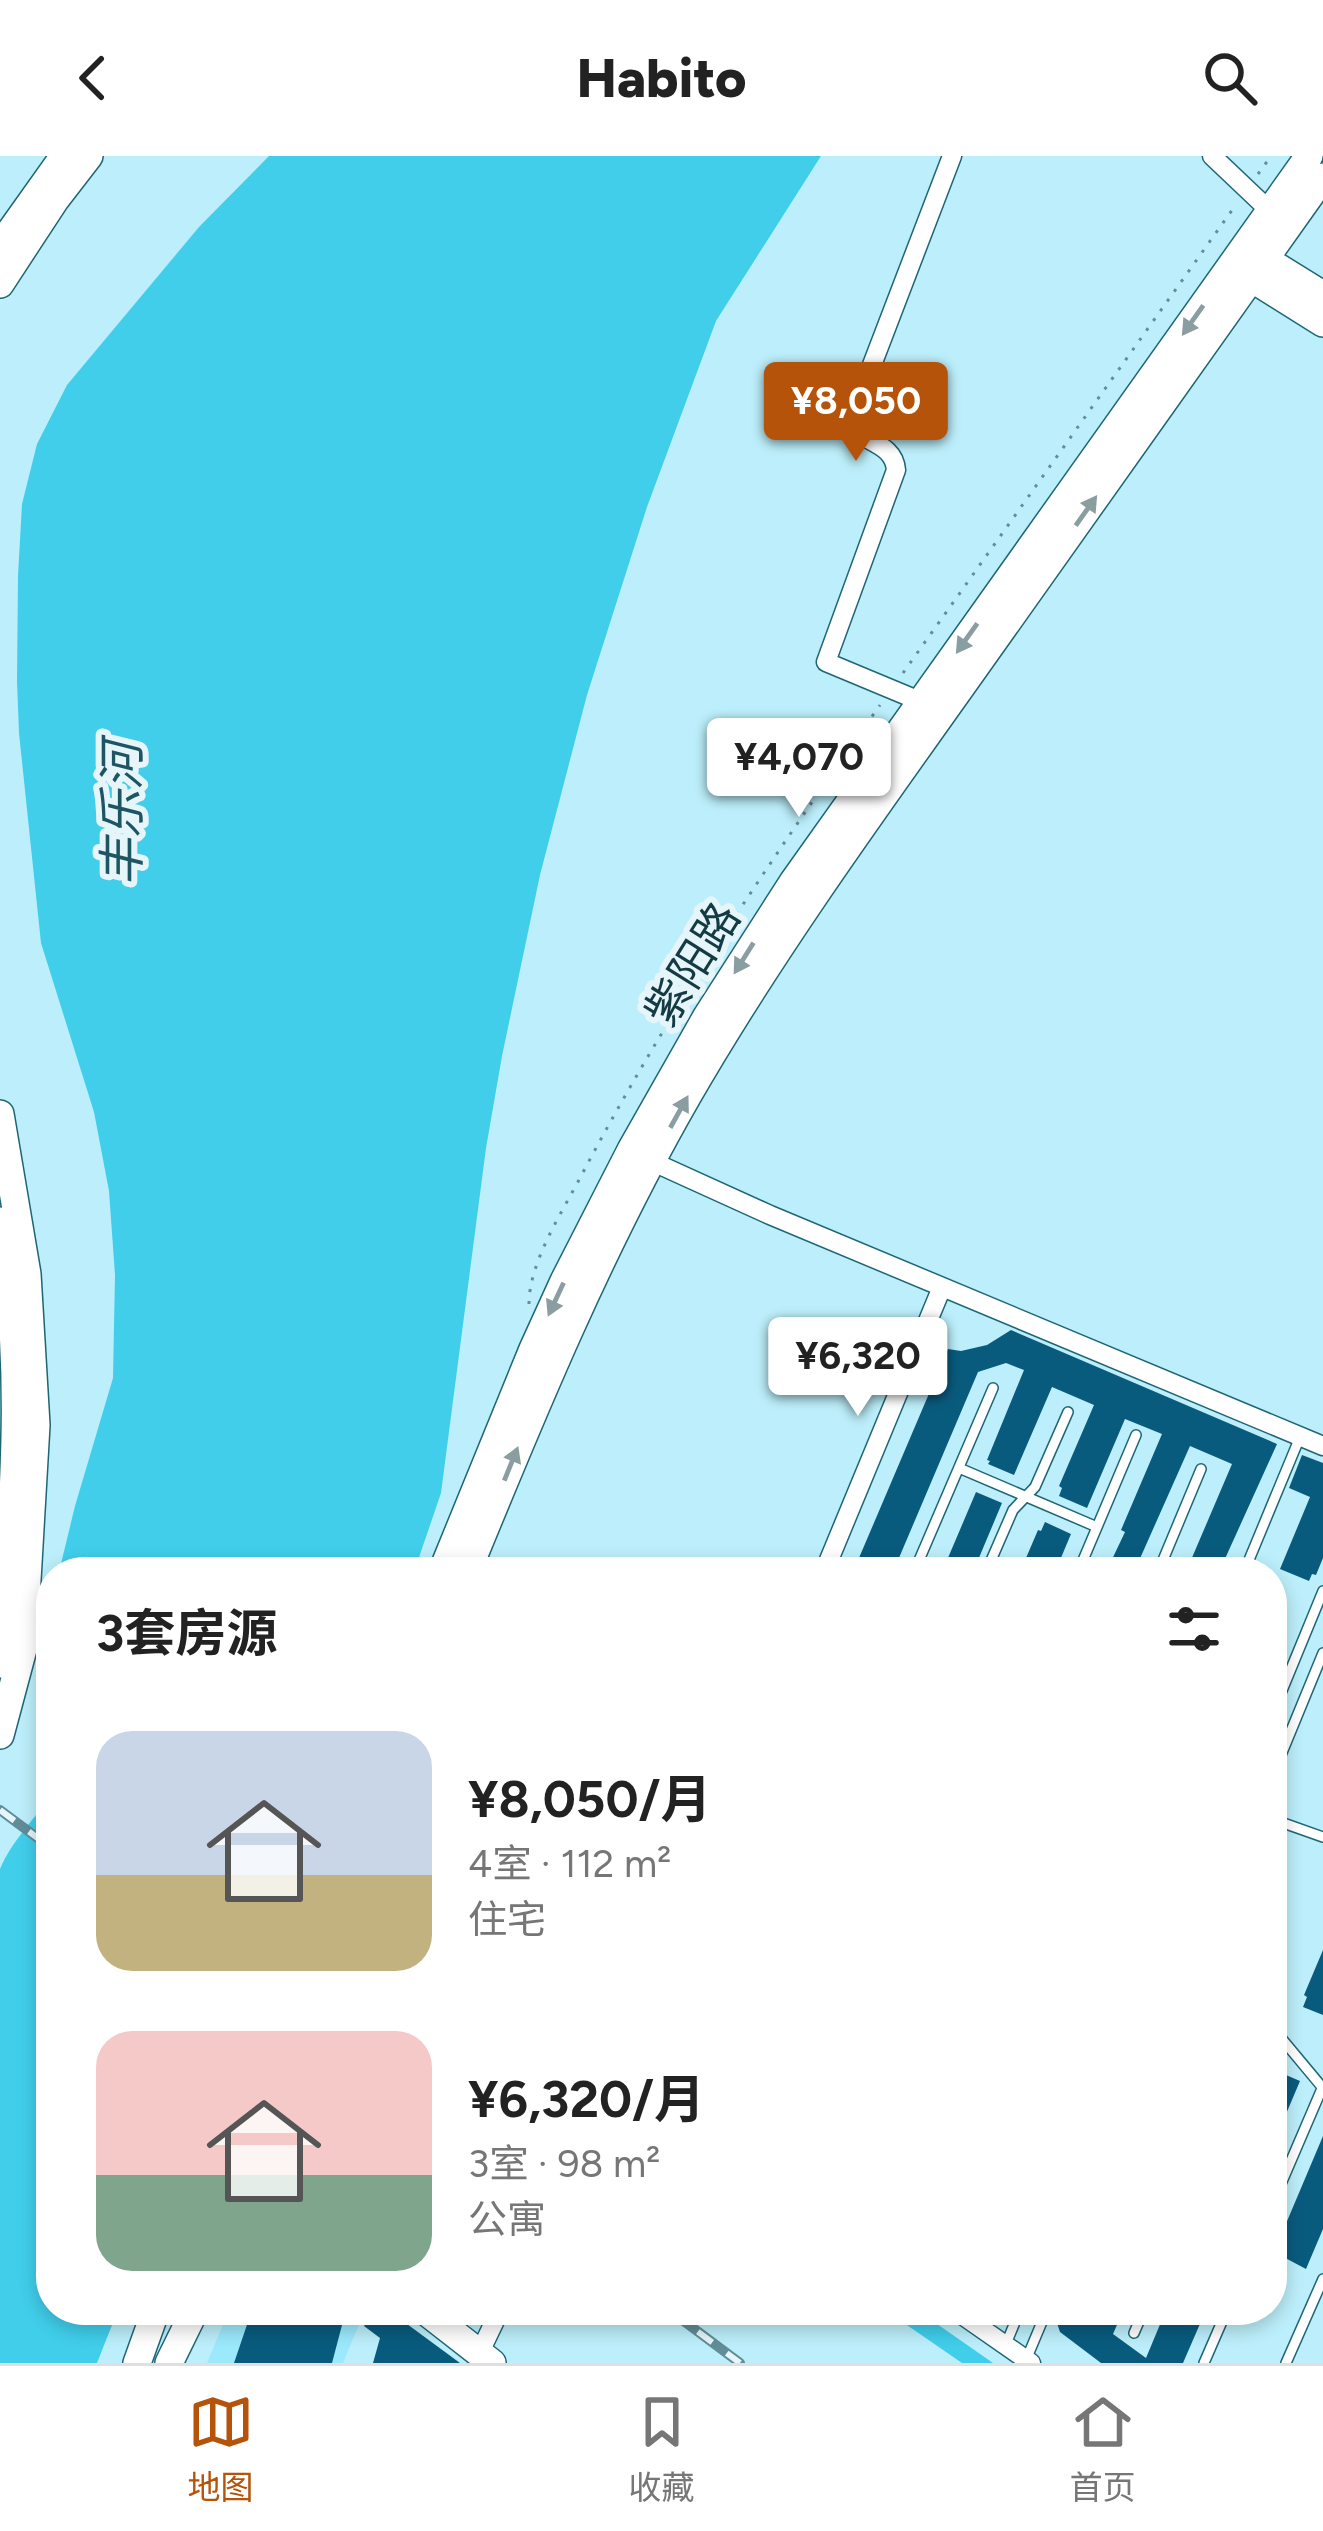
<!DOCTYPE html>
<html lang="zh">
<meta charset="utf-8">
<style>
:root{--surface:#fff;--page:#f6f6f6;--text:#222;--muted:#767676;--line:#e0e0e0;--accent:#b45309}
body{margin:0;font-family:Figtree,"Noto Sans SC",sans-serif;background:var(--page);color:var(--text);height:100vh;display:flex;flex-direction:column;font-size:45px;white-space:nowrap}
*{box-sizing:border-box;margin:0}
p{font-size:39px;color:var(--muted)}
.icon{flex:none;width:66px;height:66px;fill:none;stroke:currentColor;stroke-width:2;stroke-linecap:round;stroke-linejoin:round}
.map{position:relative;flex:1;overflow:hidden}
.panel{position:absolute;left:36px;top:1401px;width:1251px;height:768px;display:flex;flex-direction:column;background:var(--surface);border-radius:48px;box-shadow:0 6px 18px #0003}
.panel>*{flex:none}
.price{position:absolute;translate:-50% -102px;padding:0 27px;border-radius:12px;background:#fff;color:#222;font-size:39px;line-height:78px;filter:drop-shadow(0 3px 6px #0008)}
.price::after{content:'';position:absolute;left:50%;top:72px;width:36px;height:27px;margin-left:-18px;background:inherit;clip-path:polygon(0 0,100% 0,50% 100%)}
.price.on{background:var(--accent);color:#fff}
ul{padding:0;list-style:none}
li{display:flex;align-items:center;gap:36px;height:300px;padding:0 60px}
li span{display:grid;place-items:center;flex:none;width:336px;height:240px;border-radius:36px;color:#555}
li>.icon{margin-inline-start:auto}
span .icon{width:144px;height:144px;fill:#fffc;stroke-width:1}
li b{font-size:51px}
h2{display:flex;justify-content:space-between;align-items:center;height:144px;padding:0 60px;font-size:51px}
header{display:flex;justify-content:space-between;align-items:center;height:156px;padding:0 60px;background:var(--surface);font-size:54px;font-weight:800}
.menu{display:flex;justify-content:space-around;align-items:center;height:168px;border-top:3px solid var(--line);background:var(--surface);font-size:33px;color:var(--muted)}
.menu a{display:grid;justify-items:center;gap:6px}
.menu .on{color:var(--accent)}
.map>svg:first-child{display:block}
</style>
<header><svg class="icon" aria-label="back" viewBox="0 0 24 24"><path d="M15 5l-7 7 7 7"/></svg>Habito<svg class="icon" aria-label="search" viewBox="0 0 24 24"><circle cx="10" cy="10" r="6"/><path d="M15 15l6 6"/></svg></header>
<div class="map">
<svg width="1323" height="2207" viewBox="0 0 1323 2207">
<rect width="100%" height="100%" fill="#bceffb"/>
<!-- built -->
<path fill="#9ce9fc" d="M 229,2154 L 365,2154 L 343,2207 L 207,2207 Z"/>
<!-- water -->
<path fill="#40ceeb" d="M 269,0 L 821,0 L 716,165 L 647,351 L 587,539 L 540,719 L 502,900 L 486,992 L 441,1337 L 414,1416 L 59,1416 L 75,1350 L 113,1222 L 115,1119 L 109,1035 L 94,956 L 41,787 L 19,577 L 17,525 L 18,420 L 22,348 L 37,288 L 67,229 L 199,71 Z
M 51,1637 L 51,2154 L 118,2154 L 97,2207 L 0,2207 L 0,1713 C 12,1684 36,1663 51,1637 Z
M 885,2154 L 917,2154 L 993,2207 L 962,2207 Z"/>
<!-- building -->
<path fill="#095b7e" d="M 1011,1174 L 1277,1288 L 1219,1416 L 1209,1416 L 1194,1409 L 1195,1406 L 1191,1404 L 1232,1308 L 1190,1290 L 1134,1416 L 1106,1416 L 1125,1376 L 1121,1374 L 1162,1278 L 1125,1263 L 1087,1352 L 1059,1340 L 1062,1332 L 1059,1330 L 1094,1249 L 1052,1231 L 1014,1319 L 988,1308 L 990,1305 L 987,1304 L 1024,1214 L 1006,1207 L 978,1216 L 893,1416 L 853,1416 L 948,1193 L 961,1195 L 987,1189 Z
M 1302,1299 L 1323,1307 L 1323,1402 L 1316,1419 L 1312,1418 L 1309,1425 L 1280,1413 L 1310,1341 L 1289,1332 Z
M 976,1336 L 1002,1347 L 973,1416 L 942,1416 Z
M 1045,1366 L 1071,1378 L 1055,1416 L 1020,1416 L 1038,1374 L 1041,1375 Z
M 1323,1794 L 1323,1859 L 1303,1851 L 1307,1841 L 1304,1839 Z
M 1272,1913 L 1300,1925 L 1272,1991 Z
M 1323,1980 L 1323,2073 L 1306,2113 L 1274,2096 Z
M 252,2154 L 346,2154 L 332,2207 L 234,2207 Z
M 375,2154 L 388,2154 L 460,2207 L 373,2207 L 380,2182 L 364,2170 Z
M 1062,2154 L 1072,2154 L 1085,2160 L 1087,2154 L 1120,2154 L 1117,2160 L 1120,2162 L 1113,2178 L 1146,2202 L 1161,2166 L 1165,2168 L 1171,2154 L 1206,2154 L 1183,2207 L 1101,2207 L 1060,2176 L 1057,2167 Z"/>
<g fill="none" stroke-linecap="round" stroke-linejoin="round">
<!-- lane casing -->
<g stroke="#1e6675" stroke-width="12">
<path id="lane" d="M 959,1312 L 1097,1371
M 914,1416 L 993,1232
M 986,1416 L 1013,1354 L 1035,1331 L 1068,1256
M 1078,1416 L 1136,1279
M 1158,1416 L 1201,1313
M 1244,1416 L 1300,1281
M 1272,1559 L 1323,1435
M 1272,1621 L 1323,1497
M 1272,1663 L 1323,1681
M 1272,1871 L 1322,1931
M 1272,2049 L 1323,1930
M 1134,2177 L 1144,2154
M 1006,2188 L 1020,2154
M 1026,2204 L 1047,2154
M 1204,2207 L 1227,2154
M 1286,2207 L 1323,2123"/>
</g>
<!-- street casing -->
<g stroke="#1e6675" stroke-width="21">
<path id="street" d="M 1212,0 L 1270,55
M 922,546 L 826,506 L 896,314 C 894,287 864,287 849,269 L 952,0
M 651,1005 L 770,1059 L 1323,1290
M 824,1416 L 942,1131
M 955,2154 L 1031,2207
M 479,2198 L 500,2154"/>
</g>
<!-- secondary casing -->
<g stroke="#1e6675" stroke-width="30">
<path id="secondary" d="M 0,90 L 64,0
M 1250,94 L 1323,139
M 1240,115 L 1323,167
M 0,128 L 55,44 L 89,0
M 0,958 L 27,1118 L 36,1269 L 23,1493 L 0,1579
M 0,1065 C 26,1206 13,1349 4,1491 L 0,1508
M 442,1416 L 533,1193 L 564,1125 L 631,994 L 707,860 L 793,726 L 1309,0
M 467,1416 C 534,1252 600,1092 688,939 C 773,792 873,655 971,517 C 1088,352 1206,186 1323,21
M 424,2154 L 492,2207
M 137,2207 L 156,2154
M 169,2207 L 195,2154"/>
</g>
<!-- path -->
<path stroke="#618e98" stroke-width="3" stroke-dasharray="3 9" stroke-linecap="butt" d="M 1258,18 L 1271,0
M 903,517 L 1235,50
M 529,1148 C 529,1107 561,1058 580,1022 C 668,855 771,703 880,549"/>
<!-- lane -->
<use href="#lane" stroke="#fff" stroke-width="9"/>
<!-- street -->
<use href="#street" stroke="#fff" stroke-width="18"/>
<!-- secondary -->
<use href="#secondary" stroke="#fff" stroke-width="27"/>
<!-- rail casing -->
<g stroke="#608d97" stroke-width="10">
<path id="rail" d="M 0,1654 L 51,1692
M 669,2154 L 740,2207"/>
</g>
<!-- rail -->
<use href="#rail" stroke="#e5f5f9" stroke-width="6" stroke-dasharray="18" stroke-linecap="butt"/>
</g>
<!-- one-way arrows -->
<defs><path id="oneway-solid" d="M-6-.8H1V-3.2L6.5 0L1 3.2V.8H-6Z" transform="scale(3)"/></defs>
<g fill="#8a9da1">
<use href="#oneway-solid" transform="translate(1193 164) rotate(125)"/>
<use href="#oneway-solid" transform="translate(1086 355) rotate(-55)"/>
<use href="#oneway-solid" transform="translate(967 482) rotate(125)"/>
<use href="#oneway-solid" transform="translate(744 802) rotate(122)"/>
<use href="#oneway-solid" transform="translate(679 956) rotate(-61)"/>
<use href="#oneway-solid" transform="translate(556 1143) rotate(115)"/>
<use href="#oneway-solid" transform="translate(511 1308) rotate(-68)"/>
</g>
<g text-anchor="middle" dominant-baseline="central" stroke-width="12" stroke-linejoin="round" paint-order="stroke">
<!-- street labels -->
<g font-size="45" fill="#143b43" stroke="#e5f5f9">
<text transform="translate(692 808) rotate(-58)">紫阳路</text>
</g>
<!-- water labels -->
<g font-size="48" font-style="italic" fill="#1d5662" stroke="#e5f5f9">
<text transform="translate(122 658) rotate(-90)">丰乐河</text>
</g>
</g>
</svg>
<b class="price on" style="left:856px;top:308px">¥8,050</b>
<b class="price" style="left:799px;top:664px">¥4,070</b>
<b class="price" style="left:858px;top:1263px">¥6,320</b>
<section class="panel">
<h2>3套房源<svg class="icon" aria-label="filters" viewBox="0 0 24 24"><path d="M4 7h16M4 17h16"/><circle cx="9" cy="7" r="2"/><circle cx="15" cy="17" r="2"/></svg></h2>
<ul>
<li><span style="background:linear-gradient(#c9d6e8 60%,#c2b280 0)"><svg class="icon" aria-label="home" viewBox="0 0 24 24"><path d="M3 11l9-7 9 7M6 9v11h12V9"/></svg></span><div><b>¥8,050/月</b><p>4室 · 112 m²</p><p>住宅</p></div></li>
<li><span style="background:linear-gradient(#f6c9c9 60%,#7fa58c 0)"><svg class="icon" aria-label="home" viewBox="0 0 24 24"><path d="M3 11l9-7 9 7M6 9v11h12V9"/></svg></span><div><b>¥6,320/月</b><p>3室 · 98 m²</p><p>公寓</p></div></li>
</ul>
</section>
</div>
<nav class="menu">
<a class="on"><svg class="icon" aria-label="map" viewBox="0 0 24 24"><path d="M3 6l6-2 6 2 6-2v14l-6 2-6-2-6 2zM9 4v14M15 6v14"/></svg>地图</a>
<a><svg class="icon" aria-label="saved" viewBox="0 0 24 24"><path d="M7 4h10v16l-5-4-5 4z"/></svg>收藏</a>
<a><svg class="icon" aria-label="home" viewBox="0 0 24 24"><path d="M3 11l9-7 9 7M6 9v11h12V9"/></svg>首页</a>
</nav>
